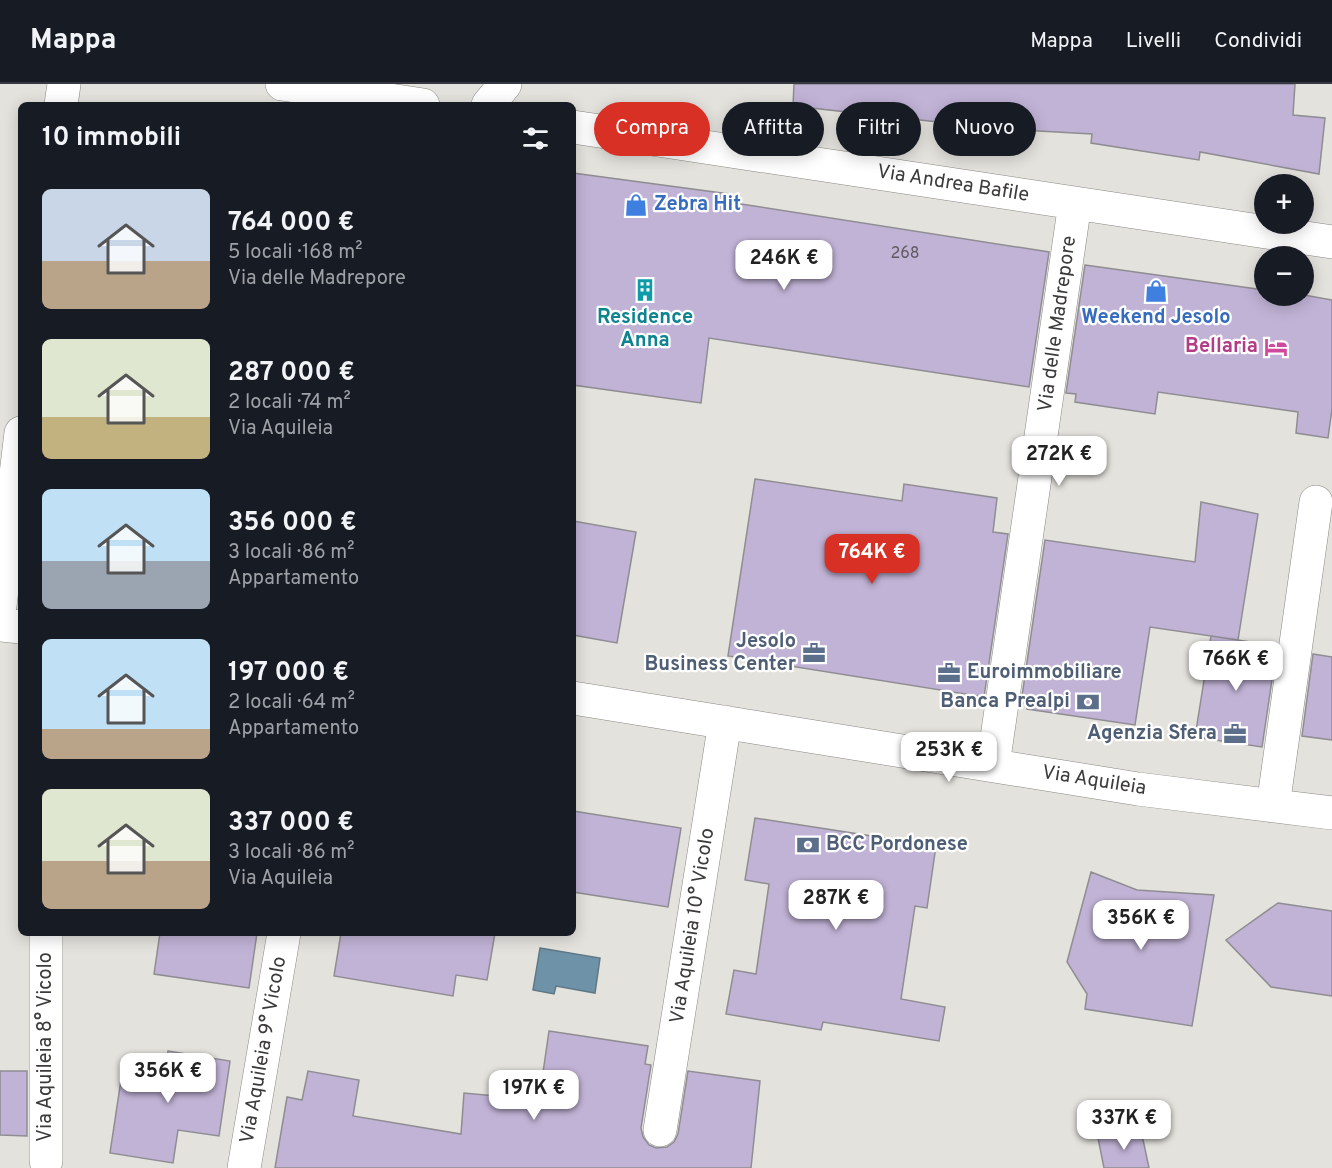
<!DOCTYPE html>
<html lang="it">
<meta charset="utf-8">
<style>
:root{--surface:#171b24;--page:#242831;--text:#f1f3f6;--muted:#9ea1a6;--line:#363941;--accent:#d93025}
body{margin:0;font-family:Overpass,sans-serif;background:var(--page);color:var(--text);height:100vh;display:flex;flex-direction:column;font-size:22px;white-space:nowrap}
*{box-sizing:border-box;margin:0}
p{font-size:20px;color:var(--muted)}
.icon{flex:none;width:33px;height:33px;fill:none;stroke:currentColor;stroke-width:2;stroke-linecap:round;stroke-linejoin:round}
.map{position:relative;flex:1;overflow:hidden}
.panel{position:absolute;left:18px;top:18px;width:558px;height:834px;display:flex;flex-direction:column;background:var(--surface);border-radius:9px;box-shadow:0 3px 15px #0003}
.panel>*{flex:none}
.hud{position:absolute;left:594px;top:18px;width:570px;height:54px;display:flex;gap:12px}
.buttons{position:absolute;left:1254px;top:90px;display:grid;gap:12px}
.buttons a{display:grid;place-items:center;width:60px;height:60px;border-radius:50%;background:var(--surface);box-shadow:0 3px 15px #0003;font-size:30px}
.price{position:absolute;translate:-50% -51px;padding:0 14px;border-radius:12px;background:#fff;color:#222;font-size:20px;line-height:39px;filter:drop-shadow(0 2px 3px #0008)}
.price::after{content:'';position:absolute;left:50%;top:36px;width:18px;height:14px;margin-left:-9px;background:inherit;clip-path:polygon(0 0,100% 0,50% 100%)}
.price.current{background:var(--accent);color:#fff}
ul{padding:0;list-style:none}
li{display:flex;align-items:center;gap:18px;height:150px;padding:0 24px}
li span{display:grid;place-items:center;flex:none;width:168px;height:120px;border-radius:9px;color:#555}
li>.icon{margin-inline-start:auto}
span .icon{width:72px;height:72px;fill:#fffc;stroke-width:1}
li b{font-size:26px}
h2{display:flex;justify-content:space-between;align-items:center;height:72px;padding:0 24px;font-size:26px}
.chip{padding:0 21px;border-radius:27px;background:var(--surface);box-shadow:0 3px 15px #0003;font-size:21px;line-height:54px}
.chip.current{background:var(--accent);color:#fff}
header{display:flex;align-items:center;gap:36px;box-sizing:border-box;height:84px;padding:0 30px;background:var(--surface);border-bottom:2px solid var(--line)}
header strong{font-size:28px}
nav{display:flex;gap:33px;margin-inline-start:auto;font-size:21px}
.map>svg:first-child{display:block}
</style>
<header>
<strong>Mappa</strong>
<nav><a>Mappa</a><a>Livelli</a><a>Condividi</a></nav>
</header>
<div class="map">
<svg width="1332" height="1084" viewBox="0 0 1332 1084">
<rect width="100%" height="100%" fill="#e4e2dd"/>
<!-- water -->
<path fill="#6e92a7" stroke="#5f7886" stroke-width="1.5" d="M 540,864 L 600,874 L 595,909 L 556,902 L 554,910 L 533,906 Z"/>
<!-- building -->
<path fill="#c1b3d6" stroke="#8f8d92" stroke-width="1.5" d="M 794,0 L 1295,0 L 1293,31 L 1325,34 L 1319,90 L 1200,68 L 1199,76 L 1091,59 L 1092,50 L 1002,45 L 793,22 Z
M 573,89 L 729,110 L 728,118 L 1049,168 L 1029,303 L 709,254 L 701,319 L 573,301 Z
M 1085,181 L 1264,206 L 1264,212 L 1304,211 L 1332,216 L 1332,325 L 1328,354 L 1296,349 L 1298,328 L 1158,308 L 1155,330 L 1075,318 L 1076,310 L 1066,309 Z
M 755,395 L 902,417 L 904,400 L 997,414 L 993,448 L 1008,450 L 984,613 L 728,572 Z
M 1201,418 L 1258,430 L 1238,556 L 1150,543 L 1135,641 L 1027,625 L 1027,620 L 1021,619 L 1045,456 L 1195,478 Z
M 573,437 L 636,448 L 617,559 L 573,551 Z
M 1211,552 L 1277,562 L 1262,663 L 1195,653 Z
M 1313,570 L 1332,573 L 1332,656 L 1302,652 Z
M 573,727 L 681,744 L 668,823 L 573,808 Z
M 755,734 L 936,762 L 927,824 L 915,822 L 901,915 L 945,923 L 939,957 L 823,938 L 821,946 L 726,930 L 734,886 L 756,890 L 769,800 L 745,796 Z
M 1091,788 L 1137,806 L 1214,811 L 1192,942 L 1085,925 L 1087,910 L 1067,878 Z
M 1278,819 L 1332,827 L 1332,912 L 1271,903 L 1226,856 Z
M 160,849 L 257,849 L 249,904 L 154,890 Z
M 341,849 L 495,849 L 487,896 L 456,891 L 453,912 L 334,892 Z
M 549,947 L 648,962 L 645,980 L 651,981 L 641,1044 L 643,1053 L 649,1061 L 656,1064 L 667,1063 L 674,1058 L 678,1050 L 688,987 L 760,997 L 751,1084 L 275,1084 L 287,1013 L 302,1016 L 308,987 L 359,996 L 353,1032 L 461,1050 L 464,1009 L 539,1016 Z
M 168,967 L 230,977 L 219,1052 L 178,1046 L 173,1079 L 110,1069 L 124,976 L 166,982 Z
M 0,987 L 27,987 L 27,1052 L 0,1051 Z
M 1141,1046 L 1149,1084 L 1104,1084 L 1098,1054 Z"/>
<g fill="none" stroke-linecap="round" stroke-linejoin="round">
<!-- minor casing -->
<g stroke="#898883" stroke-width="34">
<path id="minor" d="M 282,0 L 423,21
M 61,21 L 64,0
M 488,21 L 505,0
M 573,43 L 1332,158
M 0,522 L 21,349
M 0,541 L 21,543
M 573,614 L 1138,705 L 1332,729
M 993,681 L 1075,119
M 1273,722 L 1316,418
M 660,1046 L 725,638
M 46,1077 L 46,849
M 244,1084 L 284,849"/>
</g>
<!-- minor -->
<use href="#minor" stroke="#fff" stroke-width="33"/>
</g>
<!-- icons -->
<defs>
<g id="shop-bare" transform="scale(1.8)"><path d="M-5-2.5h2.3a2.7 3.5 0 0 1 5.4 0H5L5.5 6h-11ZM-1.5-2.5h3a1.5 2.3 0 0 0-3 0Z" fill="#3f7fe0" stroke="#fff" stroke-width="2.5" paint-order="stroke"/></g>
<g id="building-bare" transform="scale(1.8)"><path d="M-4-6H4V6H1V3H-1V6H-4ZM-2.5-4.3h1.7v1.8h-1.7ZM.8-4.3h1.7v1.8H.8ZM-2.5-1h1.7V.8h-1.7ZM.8-1h1.7V.8H.8Z" fill="#0f9aa8" stroke="#fff" stroke-width="2.5" paint-order="stroke"/></g>
<g id="hotel-bare" transform="scale(1.8)"><path d="M-6-4.5h1.5V1H6V5H4.5V3h-9V5H-6ZM-4 0a1.8 1.8 0 1 1 3.6 0ZM.5 0V-2.5h3Q6-2.5 6 0Z" fill="#d1479c" stroke="#fff" stroke-width="2.5" paint-order="stroke"/></g>
<g id="office-bare" transform="scale(1.8)"><path d="M-6-3h4V-5.5h4V-3h4V5H-6ZM-1-4.5V-3h2v-1.5ZM-6 0V1H6V0Z" fill="#5c6f8a" stroke="#fff" stroke-width="2.5" paint-order="stroke"/></g>
<g id="bank-bare" transform="scale(1.8)"><path d="M-6-4H6V4H-6ZM0-2.3a2.3 2.3 0 1 0 0 4.6a2.3 2.3 0 1 0 0-4.6Z" fill="#5c6f8a" stroke="#fff" stroke-width="2.5" paint-order="stroke"/></g>
</defs>
<g fill-rule="evenodd">
<use href="#shop-bare" x="636" y="121"/>
<use href="#building-bare" x="645" y="206"/>
<use href="#shop-bare" x="1156" y="207"/>
<use href="#hotel-bare" x="1276" y="263"/>
<use href="#office-bare" x="814" y="569"/>
<use href="#office-bare" x="949" y="589"/>
<use href="#bank-bare" x="1088" y="618"/>
<use href="#office-bare" x="1235" y="650"/>
<use href="#bank-bare" x="808" y="761"/>
</g>
<g text-anchor="middle" dominant-baseline="central" stroke-width="4.5" stroke-linejoin="round" paint-order="stroke">
<!-- number labels -->
<g font-size="16" fill="#5d5961">
<text x="905" y="170">268</text>
</g>
<!-- street labels -->
<g font-size="20" fill="#3c3b3a" stroke="#fff">
<text transform="translate(953 100) rotate(9)">Via Andrea Bafile</text>
<text transform="translate(1058 240) rotate(-82)">Via delle Madrepore</text>
<text transform="translate(1094 697) rotate(9)">Via Aquileia</text>
<text transform="translate(693 842) rotate(-81)">Via Aquileia 10° Vicolo</text>
<text transform="translate(46 963) rotate(-90)">Via Aquileia 8° Vicolo</text>
<text transform="translate(264 966) rotate(-80)">Via Aquileia 9° Vicolo</text>
</g>
<!-- shop labels -->
<g font-size="20" font-weight="bold" fill="#366cbe" stroke="#fff" text-anchor="start">
<text x="654" y="121">Zebra Hit</text>
<text x="1156" y="234" text-anchor="middle">Weekend Jesolo</text>
</g>
<!-- culture labels -->
<g font-size="20" font-weight="bold" fill="#0d838f" stroke="#fff">
<text x="645" y="234">Residence<tspan x="645" dy="23">Anna</tspan></text>
</g>
<!-- hotel labels -->
<g font-size="20" font-weight="bold" fill="#b23c85" stroke="#fff" text-anchor="end">
<text x="1258" y="263">Bellaria</text>
</g>
<!-- service labels -->
<g font-size="20" font-weight="bold" fill="#4e5e75" stroke="#fff" text-anchor="end">
<text x="796" y="558">Jesolo<tspan x="796" dy="23">Business Center</tspan></text>
<text x="967" y="589" text-anchor="start">Euroimmobiliare</text>
<text x="1070" y="618">Banca Prealpi</text>
<text x="1217" y="650">Agenzia Sfera</text>
<text x="826" y="761" text-anchor="start">BCC Pordonese</text>
</g>
</g>
</svg>
<div class="buttons">
<a>+</a>
<a>−</a>
</div>
<b class="price" style="left:784px;top:207px">246K €</b>
<b class="price" style="left:1059px;top:403px">272K €</b>
<b class="price current" style="left:872px;top:501px">764K €</b>
<b class="price" style="left:1236px;top:608px">766K €</b>
<b class="price" style="left:949px;top:699px">253K €</b>
<b class="price" style="left:836px;top:847px">287K €</b>
<b class="price" style="left:1141px;top:867px">356K €</b>
<b class="price" style="left:168px;top:1020px">356K €</b>
<b class="price" style="left:534px;top:1037px">197K €</b>
<b class="price" style="left:1124px;top:1067px">337K €</b>
<div class="hud">
<a class="chip current">Compra</a>
<a class="chip">Affitta</a>
<a class="chip">Filtri</a>
<a class="chip">Nuovo</a>
</div>
<section class="panel">
<h2>10 immobili<svg class="icon" aria-label="filters" viewBox="0 0 24 24"><path d="M4 7h16M4 17h16"/><circle cx="9" cy="7" r="2"/><circle cx="15" cy="17" r="2"/></svg></h2>
<ul>
<li><span style="background:linear-gradient(#c9d6e8 60%,#b9a48a 0)"><svg class="icon" aria-label="home" viewBox="0 0 24 24"><path d="M3 11l9-7 9 7M6 9v11h12V9"/></svg></span><div><b>764 000 €</b><p>5 locali · 168 m²</p><p>Via delle Madrepore</p></div></li>
<li><span style="background:linear-gradient(#dfe7d0 65%,#c2b280 0)"><svg class="icon" aria-label="home" viewBox="0 0 24 24"><path d="M3 11l9-7 9 7M6 9v11h12V9"/></svg></span><div><b>287 000 €</b><p>2 locali · 74 m²</p><p>Via Aquileia</p></div></li>
<li><span style="background:linear-gradient(#bfe0f5 60%,#9aa5b1 0)"><svg class="icon" aria-label="home" viewBox="0 0 24 24"><path d="M3 11l9-7 9 7M6 9v11h12V9"/></svg></span><div><b>356 000 €</b><p>3 locali · 86 m²</p><p>Appartamento</p></div></li>
<li><span style="background:linear-gradient(#bfe0f5 75%,#b9a48a 0)"><svg class="icon" aria-label="home" viewBox="0 0 24 24"><path d="M3 11l9-7 9 7M6 9v11h12V9"/></svg></span><div><b>197 000 €</b><p>2 locali · 64 m²</p><p>Appartamento</p></div></li>
<li><span style="background:linear-gradient(#dfe7d0 60%,#b9a48a 0)"><svg class="icon" aria-label="home" viewBox="0 0 24 24"><path d="M3 11l9-7 9 7M6 9v11h12V9"/></svg></span><div><b>337 000 €</b><p>3 locali · 86 m²</p><p>Via Aquileia</p></div></li>
</ul>
</section>
</div>
